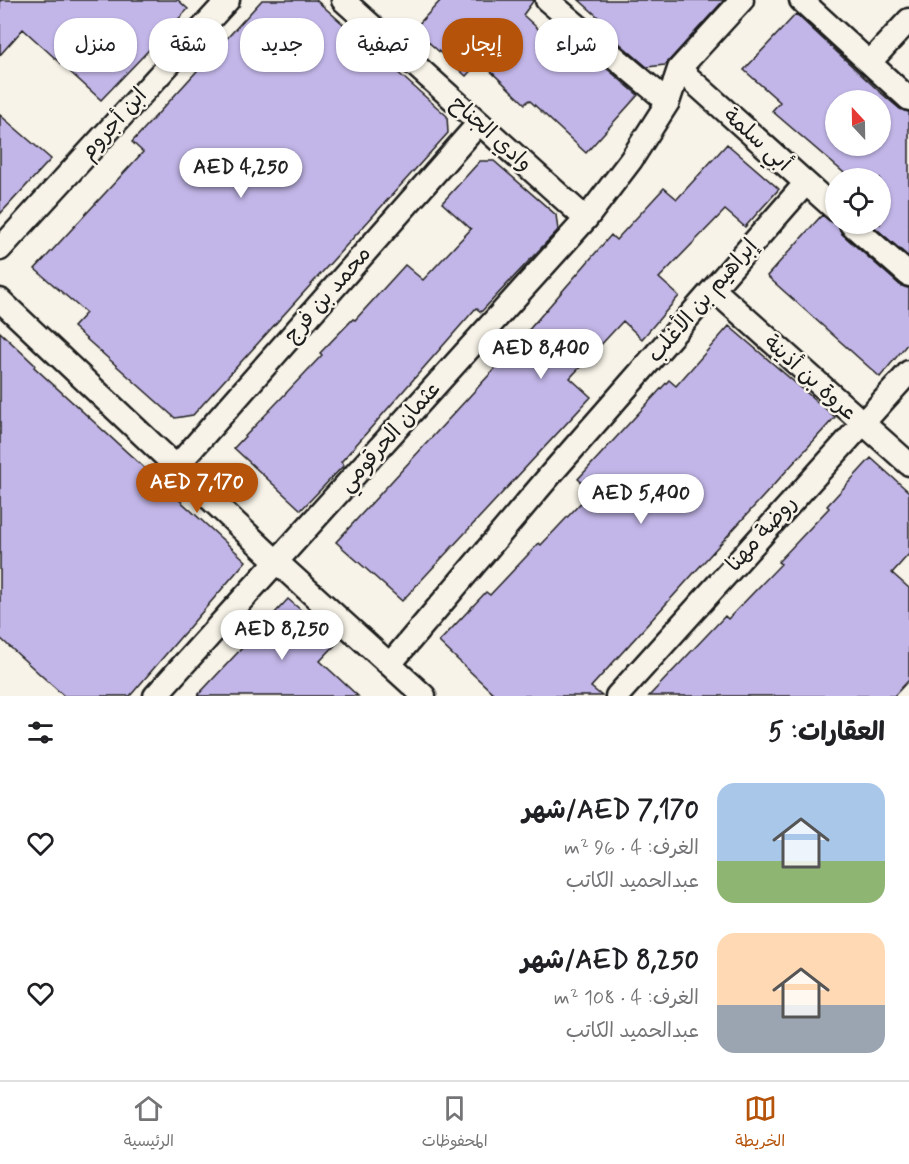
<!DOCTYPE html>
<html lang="ar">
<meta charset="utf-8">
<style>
:root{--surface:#fff;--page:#f2f2f2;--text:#202124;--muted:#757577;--line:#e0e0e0;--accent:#b45309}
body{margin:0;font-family:Mynerve,"Playpen Sans Arabic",sans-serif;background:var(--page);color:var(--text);direction:rtl;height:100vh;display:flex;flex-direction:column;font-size:22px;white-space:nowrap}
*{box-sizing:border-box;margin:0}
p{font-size:20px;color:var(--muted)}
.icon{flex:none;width:33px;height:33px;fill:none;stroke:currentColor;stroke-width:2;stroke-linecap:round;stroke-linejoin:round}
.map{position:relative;height:696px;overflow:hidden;direction:ltr}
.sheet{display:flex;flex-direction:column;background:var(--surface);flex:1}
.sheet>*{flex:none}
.hud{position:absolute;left:18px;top:18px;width:600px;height:54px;direction:rtl;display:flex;gap:12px}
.needle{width:39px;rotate:338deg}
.buttons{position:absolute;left:825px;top:90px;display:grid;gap:12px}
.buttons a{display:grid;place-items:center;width:66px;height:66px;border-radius:50%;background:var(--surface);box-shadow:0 2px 4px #0004;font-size:30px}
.price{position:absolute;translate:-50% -51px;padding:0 14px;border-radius:21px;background:#fff;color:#222;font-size:20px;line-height:39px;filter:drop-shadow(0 2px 3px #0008)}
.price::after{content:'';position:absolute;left:50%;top:36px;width:18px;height:14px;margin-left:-9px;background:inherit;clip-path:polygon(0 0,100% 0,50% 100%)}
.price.current{background:var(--accent);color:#fff}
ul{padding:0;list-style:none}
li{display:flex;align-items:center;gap:18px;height:150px;padding:0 24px}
li span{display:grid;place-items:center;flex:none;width:168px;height:120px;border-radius:18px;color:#555}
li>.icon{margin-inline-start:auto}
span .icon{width:72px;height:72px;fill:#fffc;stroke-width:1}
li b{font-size:26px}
h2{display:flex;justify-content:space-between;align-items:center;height:72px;padding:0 24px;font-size:26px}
.chip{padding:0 21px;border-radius:24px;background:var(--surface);box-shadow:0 2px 4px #0004;font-size:21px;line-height:54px}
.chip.current{background:var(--accent);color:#fff}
.menu{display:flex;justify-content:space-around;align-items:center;height:84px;border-top:2px solid var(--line);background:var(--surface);font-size:16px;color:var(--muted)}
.menu a{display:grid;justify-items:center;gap:3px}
.menu .current{color:var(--accent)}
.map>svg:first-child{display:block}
</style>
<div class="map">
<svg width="909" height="696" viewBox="0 0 909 696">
<rect width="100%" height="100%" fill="#f7f3e8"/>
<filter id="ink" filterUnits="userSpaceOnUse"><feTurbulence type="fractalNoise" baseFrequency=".0167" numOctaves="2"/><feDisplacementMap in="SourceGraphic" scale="12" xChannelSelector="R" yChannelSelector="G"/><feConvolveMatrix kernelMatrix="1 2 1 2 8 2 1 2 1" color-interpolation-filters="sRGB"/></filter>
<g filter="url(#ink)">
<!-- building -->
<path fill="#c2b6e8" stroke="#1c1c1c" stroke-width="1.5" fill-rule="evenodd" d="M 0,0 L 178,0 L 188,9 L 101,100 L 23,29 L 0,55 Z
M 262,0 L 316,0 L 447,116 L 448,133 L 193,415 L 175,418 L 73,327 L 86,313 L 35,269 L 143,152 L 132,142 Z
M 441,0 L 534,0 L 523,15 L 581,68 L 592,56 L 638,95 L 586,153 L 529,100 L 525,104 L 480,61 L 466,76 L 414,29 Z
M 579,0 L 724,0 L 665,65 L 647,67 L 611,36 L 615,32 Z
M 796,14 L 880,92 L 900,109 L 909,112 L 909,257 L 871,224 L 880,224 L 880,178 L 850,178 L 772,111 L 780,102 L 744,70 ZM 836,100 L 880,100 L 880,146 L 836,146 Z
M 0,115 L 51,159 L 0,214 Z
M 727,144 L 779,189 L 745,227 L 725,210 L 659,278 L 679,296 L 642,339 L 623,321 L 570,378 L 591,397 L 402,601 L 336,542 L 501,362 L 611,235 L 616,240 L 664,188 L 677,199 Z
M 480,161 L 494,161 L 556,215 L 558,230 L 481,312 L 476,308 L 341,462 L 344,465 L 301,510 L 234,448 L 322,355 L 320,353 L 353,319 L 355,320 L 405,265 L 423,280 L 471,229 L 442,203 Z
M 822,215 L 838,224 L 842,234 L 900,285 L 909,288 L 909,342 L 880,377 L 767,276 Z
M 729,326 L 835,417 L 591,687 L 602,696 L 496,696 L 439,642 L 486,592 L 490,595 L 539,543 L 541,545 L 592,491 L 578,479 L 669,380 L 676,386 Z
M 0,332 L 35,365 L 34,367 L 246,561 L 130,696 L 64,696 L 0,638 Z
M 871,458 L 909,492 L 909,554 L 892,573 L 909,588 L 909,680 L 894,696 L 649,696 L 725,616 L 728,619 L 781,564 L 778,562 L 829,508 L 827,506 Z
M 288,599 L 338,642 L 320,661 L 358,696 L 197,696 Z"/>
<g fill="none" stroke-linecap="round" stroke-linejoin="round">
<!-- minor casing -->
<g stroke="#1c1c1c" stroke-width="27">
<path id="minor" d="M 343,0 L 586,219
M 547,0 L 668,102
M 801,0 L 909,99
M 870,62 L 909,20
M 679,69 L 836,210
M 851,224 L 909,275
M 0,249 L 228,0
M 713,289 L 909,464
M 0,300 L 277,562 L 424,696
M 177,466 L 479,123
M 390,664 L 551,474 L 805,184
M 155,696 L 586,219 L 631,160 L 668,102 L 679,69 L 742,0
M 617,696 L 909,372"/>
</g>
<!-- minor -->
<use href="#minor" stroke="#f7f3e8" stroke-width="22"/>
</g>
</g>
<g text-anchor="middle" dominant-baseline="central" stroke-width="5" stroke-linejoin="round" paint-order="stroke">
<!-- street labels -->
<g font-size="22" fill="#1c1c1c" stroke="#f7f3e8">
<text transform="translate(114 124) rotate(-48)">ابن أجروم</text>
<text transform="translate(491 134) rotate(42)">وادي الجناح</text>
<text transform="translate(757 140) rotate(42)">أبي سلمة</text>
<text transform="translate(328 295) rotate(-49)">محمد بن فرج</text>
<text transform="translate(703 301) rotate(-49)">إبراهيم بن الأغلب</text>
<text transform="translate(810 378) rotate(42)">عروة بن أذينة</text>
<text transform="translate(390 437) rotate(-48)">عثمان الحرقومي</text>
<text transform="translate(762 534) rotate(-48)">روضة مهنا</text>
</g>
</g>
</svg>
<div class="buttons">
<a><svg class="needle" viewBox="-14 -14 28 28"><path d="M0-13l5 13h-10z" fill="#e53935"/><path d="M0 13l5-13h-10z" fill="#757577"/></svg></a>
<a><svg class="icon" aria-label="locate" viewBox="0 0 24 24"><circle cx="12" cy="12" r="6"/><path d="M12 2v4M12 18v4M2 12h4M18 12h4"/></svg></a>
</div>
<b class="price" style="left:241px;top:199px">AED 4,250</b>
<b class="price" style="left:541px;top:380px">AED 8,400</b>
<b class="price current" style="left:197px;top:514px">AED 7,170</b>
<b class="price" style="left:641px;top:525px">AED 5,400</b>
<b class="price" style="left:282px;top:661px">AED 8,250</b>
<div class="hud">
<a class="chip">شراء</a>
<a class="chip current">إيجار</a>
<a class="chip">تصفية</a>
<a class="chip">جديد</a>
<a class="chip">شقة</a>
<a class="chip">منزل</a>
</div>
</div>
<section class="sheet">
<h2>العقارات: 5<svg class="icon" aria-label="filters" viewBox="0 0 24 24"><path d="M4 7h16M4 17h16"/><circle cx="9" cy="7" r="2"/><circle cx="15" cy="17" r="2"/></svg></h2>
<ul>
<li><span style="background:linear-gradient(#a9c7e8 65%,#8fb573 0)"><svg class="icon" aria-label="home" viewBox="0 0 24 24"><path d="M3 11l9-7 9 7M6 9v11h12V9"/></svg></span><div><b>AED 7,170/شهر</b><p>الغرف: 4 · 96 m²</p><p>عبدالحميد الكاتب</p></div><svg class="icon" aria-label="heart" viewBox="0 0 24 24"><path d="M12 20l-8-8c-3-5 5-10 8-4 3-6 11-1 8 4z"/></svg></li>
<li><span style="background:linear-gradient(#ffd9b3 60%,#9aa5b1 0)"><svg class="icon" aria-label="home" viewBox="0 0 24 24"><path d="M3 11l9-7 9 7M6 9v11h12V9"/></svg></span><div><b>AED 8,250/شهر</b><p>الغرف: 4 · 108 m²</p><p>عبدالحميد الكاتب</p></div><svg class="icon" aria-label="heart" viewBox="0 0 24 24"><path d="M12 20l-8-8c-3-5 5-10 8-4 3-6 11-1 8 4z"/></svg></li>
</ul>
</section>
<nav class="menu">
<a class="current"><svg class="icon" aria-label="map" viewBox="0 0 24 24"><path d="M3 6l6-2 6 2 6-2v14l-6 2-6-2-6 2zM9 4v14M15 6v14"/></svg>الخريطة</a>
<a><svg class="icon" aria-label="saved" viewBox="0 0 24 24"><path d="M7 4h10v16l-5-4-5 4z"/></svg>المحفوظات</a>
<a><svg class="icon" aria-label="home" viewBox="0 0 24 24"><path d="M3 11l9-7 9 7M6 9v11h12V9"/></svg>الرئيسية</a>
</nav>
